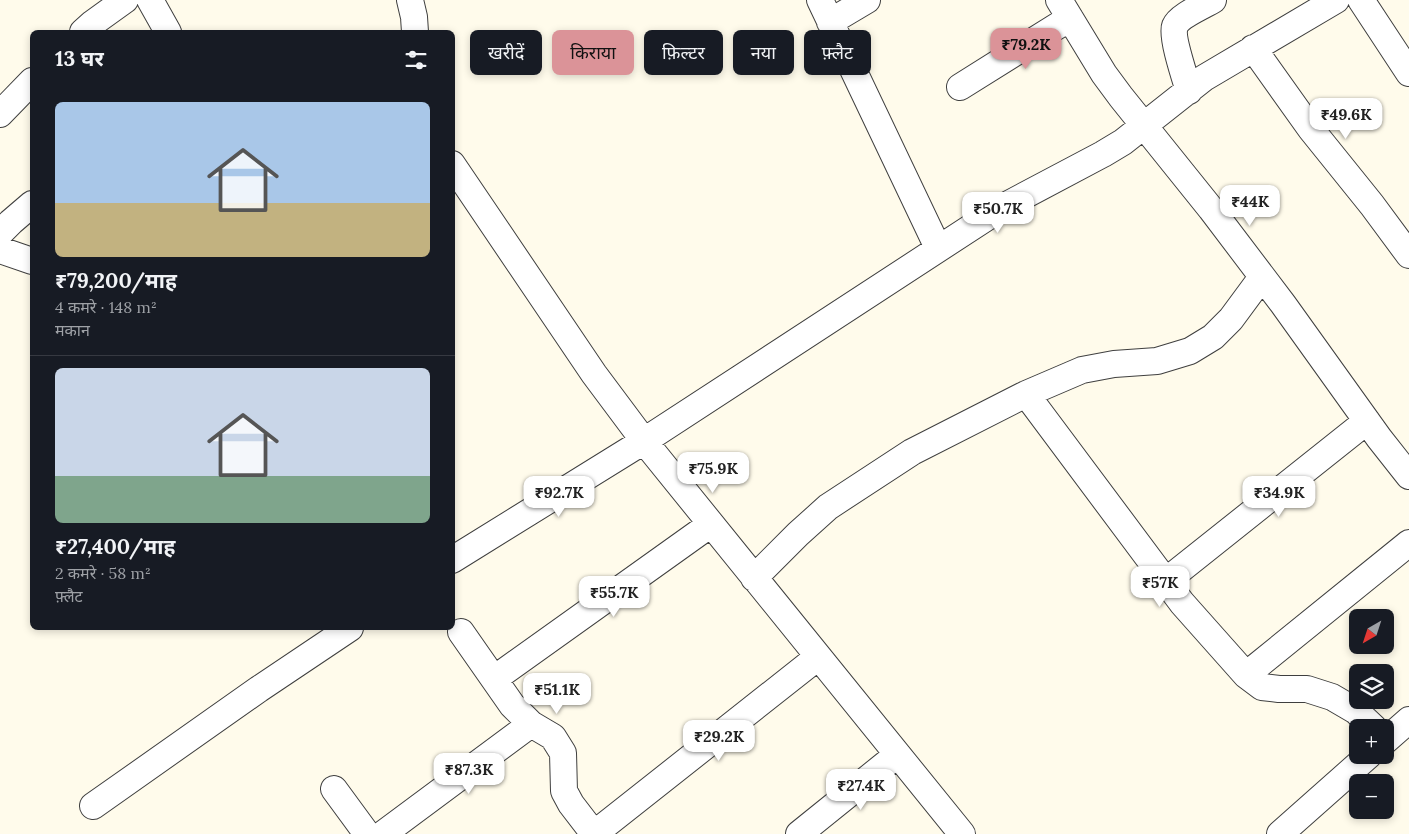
<!DOCTYPE html>
<html lang="hi">
<meta charset="utf-8">
<style>
:root{--surface:#171b24;--page:#242831;--text:#f1f3f6;--muted:#9ea1a6;--line:#363941;--accent:#db9398}
body{margin:0;font-family:Lora,"Noto Sans Devanagari",serif;background:var(--page);color:var(--text);height:100vh;display:flex;flex-direction:column;font-size:19px;white-space:nowrap}
*{box-sizing:border-box;margin:0}
p{font-size:16px;color:var(--muted)}
.icon{flex:none;width:28px;height:28px;fill:none;stroke:currentColor;stroke-width:2;stroke-linecap:round;stroke-linejoin:round}
.map{position:relative;flex:1;overflow:hidden}
.details{position:absolute;left:30px;top:30px;width:425px;height:600px;display:flex;flex-direction:column;background:var(--surface);border-radius:8px;box-shadow:0 2px 8px #0003}
.details>*{flex:none}
.guide{position:absolute;left:470px;top:30px;width:475px;height:45px;display:flex;gap:10px}
.needle{width:32px;rotate:219deg}
.buttons{position:absolute;left:1349px;top:609px;display:grid;gap:10px}
.buttons a{display:grid;place-items:center;width:45px;height:45px;border-radius:8px;background:var(--surface);box-shadow:0 2px 8px #0003;font-size:25px}
.price{position:absolute;translate:-50% -42px;padding:0 11px;border-radius:10px;background:#fff;color:#222;font-size:16px;line-height:32px;filter:drop-shadow(0 1px 2px #0008)}
.price::after{content:'';position:absolute;left:50%;top:30px;width:15px;height:11px;margin-left:-8px;background:inherit;clip-path:polygon(0 0,100% 0,50% 100%)}
.price.current{background:var(--accent);color:#111}
ul{padding:0;list-style:none}
li{display:grid;align-content:center;gap:10px;height:265px;padding:0 25px}
li+li{border-top:1px solid var(--line)}
li span{display:grid;place-items:center;height:155px;border-radius:8px;color:#555}
li>.icon{margin-inline-start:auto}
span .icon{width:90px;height:90px;fill:#fffc;stroke-width:1}
li b{font-size:21px}
h2{display:flex;justify-content:space-between;align-items:center;height:60px;padding:0 25px;font-size:21px}
.pill{padding:0 18px;border-radius:8px;background:var(--surface);box-shadow:0 2px 8px #0003;font-size:18px;line-height:45px}
.pill.current{background:var(--accent);color:#111}
.map>svg:first-child{display:block}
</style>
<div class="map">
<svg width="1409" height="834" viewBox="0 0 1409 834">
<rect width="100%" height="100%" fill="#fffbeb"/>
<g fill="none" stroke-linecap="round" stroke-linejoin="round">
<!-- street casing -->
<g stroke="#3f3f3f" stroke-width="28">
<path id="street" d="M 150,0 L 168,32
M 410,0 L 414,17 L 415,32
M 820,0 L 938,248
M 1059,0 L 1104,74 L 1121,97 L 1211,209 L 1283,304 L 1379,438 L 1409,476
M 1361,0 L 1409,73
M 830,22 L 867,0
M 83,32 L 93,23 L 125,0
M 1253,48 L 1310,128 L 1372,205 L 1409,255
M 960,87 L 1070,18
M 1189,91 C 1185,78 1171,36 1175,26 C 1179,16 1203,6 1213,0
M 0,114 L 32,81
M 452,164 L 594,374 L 644,441 L 962,834
M 0,233 L 11,222 L 32,204
M 0,250 L 32,261
M 1026,394 L 1182,603 L 1246,675 L 1262,687 L 1279,689 L 1307,689 L 1332,697 L 1356,711 L 1374,728
M 452,560 L 644,441 L 1001,208 L 1103,154 L 1123,142 L 1204,78 L 1336,0
M 754,578 L 798,534 L 828,507 L 912,452 L 1026,394 L 1082,370 L 1114,364 L 1157,361 L 1190,351 L 1213,337 L 1231,319 L 1262,277
M 1166,581 L 1367,421
M 461,632 L 512,705 L 531,724 L 553,737 L 563,753 L 564,791 L 571,804 L 594,834
M 1246,675 L 1409,543
M 494,679 L 711,524
M 1385,741 L 1409,720
M 334,789 L 367,834
M 93,806 L 259,689 L 350,628
M 383,834 L 531,724
M 594,834 L 818,657
M 799,834 L 897,755
M 1280,834 L 1369,755"/>
</g>
<!-- street -->
<use href="#street" stroke="#fff" stroke-width="26"/>
</g>
</svg>
<div class="buttons">
<a><svg class="needle" viewBox="-14 -14 28 28"><path d="M0-13l5 13h-10z" fill="#e53935"/><path d="M0 13l5-13h-10z" fill="#9ea1a6"/></svg></a>
<a><svg class="icon" aria-label="layers" viewBox="0 0 24 24"><path d="M12 4l9 5-9 5-9-5zM3 14l9 5 9-5"/></svg></a>
<a>+</a>
<a>−</a>
</div>
<b class="price current" style="left:1026px;top:70px">₹79.2K</b>
<b class="price" style="left:1346px;top:140px">₹49.6K</b>
<b class="price" style="left:1250px;top:227px">₹44K</b>
<b class="price" style="left:998px;top:234px">₹50.7K</b>
<b class="price" style="left:713px;top:494px">₹75.9K</b>
<b class="price" style="left:559px;top:518px">₹92.7K</b>
<b class="price" style="left:1279px;top:518px">₹34.9K</b>
<b class="price" style="left:1160px;top:608px">₹57K</b>
<b class="price" style="left:614px;top:618px">₹55.7K</b>
<b class="price" style="left:557px;top:715px">₹51.1K</b>
<b class="price" style="left:719px;top:762px">₹29.2K</b>
<b class="price" style="left:469px;top:795px">₹87.3K</b>
<b class="price" style="left:861px;top:811px">₹27.4K</b>
<div class="guide">
<a class="pill">खरीदें</a>
<a class="pill current">किराया</a>
<a class="pill">फ़िल्टर</a>
<a class="pill">नया</a>
<a class="pill">फ़्लैट</a>
</div>
<section class="details">
<h2>13 घर<svg class="icon" aria-label="filters" viewBox="0 0 24 24"><path d="M4 7h16M4 17h16"/><circle cx="9" cy="7" r="2"/><circle cx="15" cy="17" r="2"/></svg></h2>
<ul>
<li><span style="background:linear-gradient(#a9c7e8 65%,#c2b280 0)"><svg class="icon" aria-label="home" viewBox="0 0 24 24"><path d="M3 11l9-7 9 7M6 9v11h12V9"/></svg></span><div><b>₹79,200/माह</b><p>4 कमरे · 148 m²</p><p>मकान</p></div></li>
<li><span style="background:linear-gradient(#c9d6e8 70%,#7fa58c 0)"><svg class="icon" aria-label="home" viewBox="0 0 24 24"><path d="M3 11l9-7 9 7M6 9v11h12V9"/></svg></span><div><b>₹27,400/माह</b><p>2 कमरे · 58 m²</p><p>फ़्लैट</p></div></li>
</ul>
</section>
</div>
